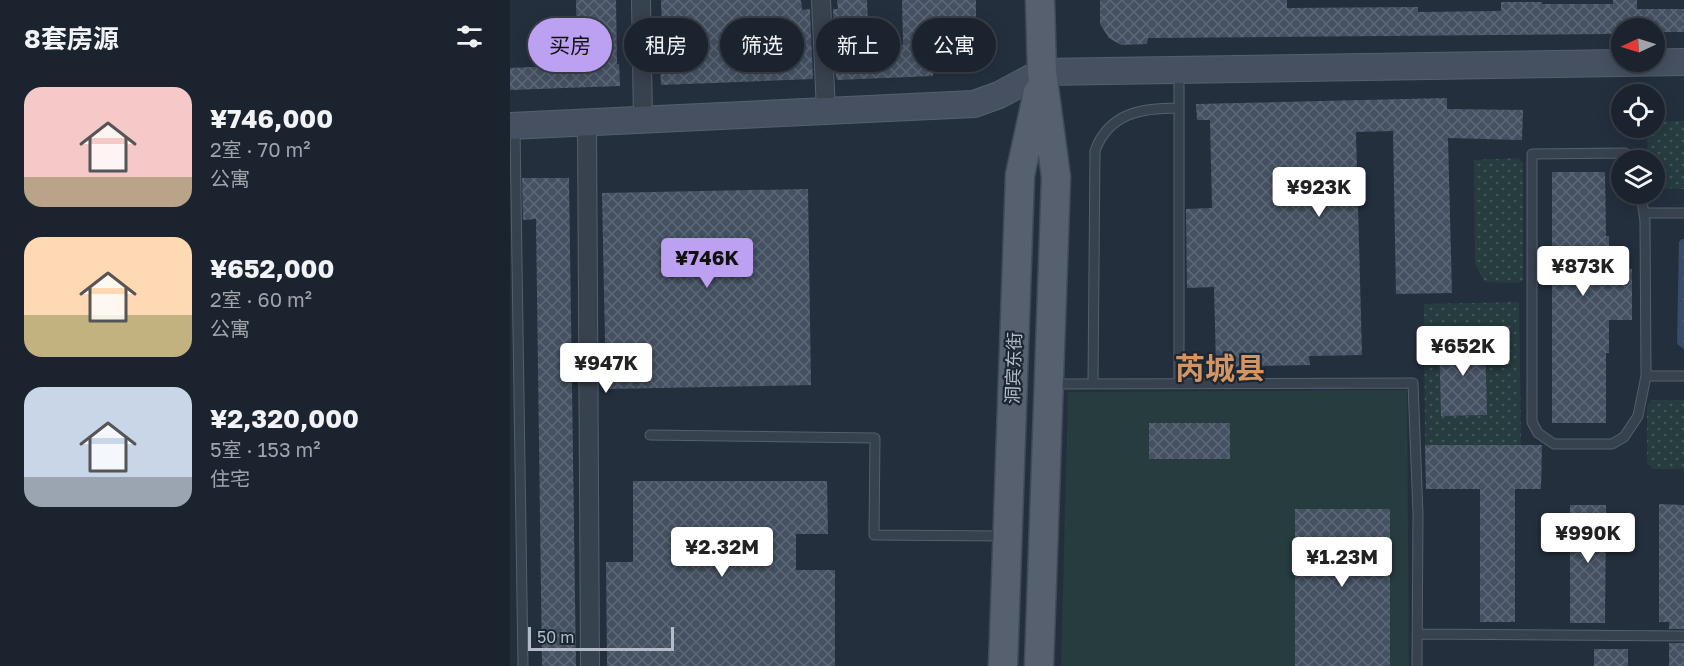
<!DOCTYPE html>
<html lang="zh">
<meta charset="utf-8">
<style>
:root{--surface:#1b232e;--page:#242b36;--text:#f1f3f6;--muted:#a0a4aa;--line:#39404a;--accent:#bca0f2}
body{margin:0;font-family:"Golos Text","Noto Sans SC",sans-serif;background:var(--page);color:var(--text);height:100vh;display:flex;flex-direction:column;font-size:22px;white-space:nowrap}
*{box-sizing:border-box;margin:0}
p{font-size:20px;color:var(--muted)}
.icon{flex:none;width:33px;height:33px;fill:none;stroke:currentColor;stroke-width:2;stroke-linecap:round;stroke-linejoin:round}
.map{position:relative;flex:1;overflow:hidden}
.drawer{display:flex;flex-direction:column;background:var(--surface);width:510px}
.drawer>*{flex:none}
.guide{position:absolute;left:18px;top:18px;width:570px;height:54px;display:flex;gap:12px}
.needle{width:39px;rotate:266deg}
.fabs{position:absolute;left:1101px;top:18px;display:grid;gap:12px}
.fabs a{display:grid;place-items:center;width:54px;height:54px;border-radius:50%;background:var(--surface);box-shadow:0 3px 15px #0003,0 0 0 2px var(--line);font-size:30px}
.scale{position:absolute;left:18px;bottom:15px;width:146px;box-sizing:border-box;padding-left:6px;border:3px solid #b4bcc9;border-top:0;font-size:16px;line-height:21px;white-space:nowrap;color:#b4bcc9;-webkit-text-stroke:4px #1d2633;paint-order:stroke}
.price{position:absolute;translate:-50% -51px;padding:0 14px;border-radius:6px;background:#fff;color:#222;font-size:20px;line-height:39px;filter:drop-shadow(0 2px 3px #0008)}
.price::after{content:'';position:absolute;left:50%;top:36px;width:18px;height:14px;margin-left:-9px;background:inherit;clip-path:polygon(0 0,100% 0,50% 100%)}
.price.selected{background:var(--accent);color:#111}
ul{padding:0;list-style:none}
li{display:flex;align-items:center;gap:18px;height:150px;padding:0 24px}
li span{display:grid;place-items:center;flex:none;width:168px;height:120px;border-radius:18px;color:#555}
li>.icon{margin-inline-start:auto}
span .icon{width:72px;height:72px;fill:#fffc;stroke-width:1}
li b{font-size:26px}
h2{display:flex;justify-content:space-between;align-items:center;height:72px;padding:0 24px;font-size:26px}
.pill{padding:0 21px;border-radius:27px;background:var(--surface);box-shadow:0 3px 15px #0003,0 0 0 2px var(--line);font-size:21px;line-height:54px}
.pill.selected{background:var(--accent);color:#111}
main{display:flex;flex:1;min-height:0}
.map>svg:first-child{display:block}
</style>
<main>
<section class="drawer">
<h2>8套房源<svg class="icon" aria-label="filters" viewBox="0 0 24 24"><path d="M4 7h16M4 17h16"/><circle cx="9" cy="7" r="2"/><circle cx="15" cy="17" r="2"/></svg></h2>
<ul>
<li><span style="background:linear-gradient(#f6c9c9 75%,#b9a48a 0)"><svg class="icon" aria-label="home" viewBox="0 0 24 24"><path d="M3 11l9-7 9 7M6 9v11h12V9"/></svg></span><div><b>¥746,000</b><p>2室 · 70 m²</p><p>公寓</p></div></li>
<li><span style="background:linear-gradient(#ffd9b3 65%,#c2b280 0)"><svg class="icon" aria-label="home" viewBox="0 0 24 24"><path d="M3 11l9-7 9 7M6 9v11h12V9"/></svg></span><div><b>¥652,000</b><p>2室 · 60 m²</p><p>公寓</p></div></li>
<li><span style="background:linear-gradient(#c9d6e8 75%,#9aa5b1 0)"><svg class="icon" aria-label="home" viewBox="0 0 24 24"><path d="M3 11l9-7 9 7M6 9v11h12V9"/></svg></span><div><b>¥2,320,000</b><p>5室 · 153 m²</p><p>住宅</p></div></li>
</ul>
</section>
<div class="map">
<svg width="1174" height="666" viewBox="0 0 1174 666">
<defs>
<pattern id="grass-dots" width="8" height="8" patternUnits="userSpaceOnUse" patternTransform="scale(1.5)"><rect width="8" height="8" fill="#263c3f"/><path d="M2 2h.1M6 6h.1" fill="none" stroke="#435659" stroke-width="1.8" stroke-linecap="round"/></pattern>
<pattern id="water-ripples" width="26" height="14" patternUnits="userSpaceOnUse" patternTransform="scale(1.5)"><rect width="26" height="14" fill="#394c67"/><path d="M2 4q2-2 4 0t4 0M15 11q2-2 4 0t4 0" fill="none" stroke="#53647b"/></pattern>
<pattern id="building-cross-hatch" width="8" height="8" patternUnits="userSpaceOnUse" patternTransform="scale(1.5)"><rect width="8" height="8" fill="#455162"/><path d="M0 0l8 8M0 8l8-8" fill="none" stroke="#5d6877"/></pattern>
</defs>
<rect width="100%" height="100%" fill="#242f3e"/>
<!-- grass -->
<path fill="url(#grass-dots)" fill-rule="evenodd" d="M 1145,121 L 1174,121 L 1174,189 L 1145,188 L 1144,160 L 1137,160 L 1138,128 L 1144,128 Z
M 1008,158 L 1013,163 L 1013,280 L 1008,283 L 975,282 L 965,264 L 964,160 Z
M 1009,302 L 1011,445 L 915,445 L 914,304 ZM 974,337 L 977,415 L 932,416 L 929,339 Z
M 1141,400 L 1174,400 L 1174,469 L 1143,469 L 1137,463 L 1137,407 Z"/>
<!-- green -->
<path fill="#263c3f" d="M 897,390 L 899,666 L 551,666 L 558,392 Z"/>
<!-- water -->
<path fill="url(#water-ripples)" d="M 1172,239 L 1174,239 L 1174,349 L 1167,344 L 1169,242 Z"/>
<!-- building -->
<path fill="url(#building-cross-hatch)" d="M 66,0 L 106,0 L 107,64 L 109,64 L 110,86 L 0,90 L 0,68 L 67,65 Z
M 151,0 L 291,0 L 292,10 L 300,9 L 303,79 L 151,85 L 149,44 L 152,43 Z
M 327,0 L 357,0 L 359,47 L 393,45 L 392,0 L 466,0 L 466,62 L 463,69 L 457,73 L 423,73 L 423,76 L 328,80 L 326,78 L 323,9 L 328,9 Z
M 590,0 L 777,0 L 777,8 L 908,7 L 908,12 L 991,11 L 991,2 L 1032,2 L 1032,4 L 1103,4 L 1103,0 L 1127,0 L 1127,9 L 1174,9 L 1174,32 L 1144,32 L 1144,28 L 1112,28 L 1112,32 L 1100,34 L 638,38 L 637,44 L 611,45 L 599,38 L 590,24 Z
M 937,98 L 937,109 L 1013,110 L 1012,140 L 938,138 L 942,293 L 886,294 L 883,131 L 846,132 L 852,355 L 799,356 L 800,365 L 706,367 L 704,287 L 677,288 L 676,209 L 702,208 L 700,120 L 687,120 L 686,104 Z
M 1042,172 L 1095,172 L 1096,236 L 1099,236 L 1099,270 L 1122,269 L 1122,320 L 1099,320 L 1099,353 L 1096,353 L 1096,423 L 1042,423 Z
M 12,178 L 59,178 L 66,666 L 32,666 L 26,219 L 13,220 Z
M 298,189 L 301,385 L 96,389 L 92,193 Z
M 975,337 L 977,415 L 931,416 L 929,338 Z
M 639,423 L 720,423 L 720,459 L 639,459 Z
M 915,445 L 1032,445 L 1031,489 L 1005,489 L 1005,622 L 970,622 L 970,489 L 916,489 Z
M 123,481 L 317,481 L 318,534 L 286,534 L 286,570 L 325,570 L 325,666 L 97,666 L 96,562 L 123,562 Z
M 1149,504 L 1174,505 L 1174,629 L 1159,629 L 1159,622 L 1149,622 Z
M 1060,505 L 1096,505 L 1095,623 L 1060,623 Z
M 785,509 L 880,509 L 880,666 L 785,666 Z
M 1159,643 L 1174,643 L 1174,666 L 1159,666 Z
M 1084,649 L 1118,649 L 1118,666 L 1084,666 Z"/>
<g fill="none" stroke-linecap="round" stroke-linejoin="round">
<!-- lane casing -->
<g stroke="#565f6c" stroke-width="11">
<path id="lane" d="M 669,71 L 669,384
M 5,128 L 13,666
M 1122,160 L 1115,153 L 1022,154 L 1022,422 L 1028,433 L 1044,444 L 1102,444 L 1114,437 L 1128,416 L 1136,376 L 1135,221 L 1131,194
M 1134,213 L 1174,213
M 1136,376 L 1174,376
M 543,384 L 903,383 L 908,514 L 907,666
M 583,384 L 585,151 C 599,112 633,108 669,108
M 140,435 L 365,438 L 364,535 L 493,536
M 907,634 L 1174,636"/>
</g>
<!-- street casing -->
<g stroke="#565f6c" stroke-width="20">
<path id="street" d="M 131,0 L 133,120
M 311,0 L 316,111
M 77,123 L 80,666"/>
</g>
<!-- secondary casing -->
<g stroke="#565f6c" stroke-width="28">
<path id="secondary" d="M 0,126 L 464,104 L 489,95 L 532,72 L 1174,62"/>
</g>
<!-- primary casing -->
<g stroke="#414a57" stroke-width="31">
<path id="primary" d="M 493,666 L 510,175 L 528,92
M 529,666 L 546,177 L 532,72 L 530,0"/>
</g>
<!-- lane -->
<use href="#lane" stroke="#38414e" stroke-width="9"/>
<!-- street -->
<use href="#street" stroke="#38414e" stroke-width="18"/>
<!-- secondary -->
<use href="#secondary" stroke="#465061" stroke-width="26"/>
<!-- primary -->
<use href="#primary" stroke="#56606e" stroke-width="28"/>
</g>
<g text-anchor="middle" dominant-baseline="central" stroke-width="4.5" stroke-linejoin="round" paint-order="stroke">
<!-- street labels -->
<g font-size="18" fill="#b4bcc9" stroke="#1d2633">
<text transform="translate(503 368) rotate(-88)">洞宾东街</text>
</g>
<!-- town labels -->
<g font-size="30" font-weight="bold" fill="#d59563" stroke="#1d2633">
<text x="710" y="368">芮城县</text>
</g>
</g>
</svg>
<div class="fabs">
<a><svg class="needle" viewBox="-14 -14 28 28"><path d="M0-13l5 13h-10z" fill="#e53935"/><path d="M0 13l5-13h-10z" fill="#a0a4aa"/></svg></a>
<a><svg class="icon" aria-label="locate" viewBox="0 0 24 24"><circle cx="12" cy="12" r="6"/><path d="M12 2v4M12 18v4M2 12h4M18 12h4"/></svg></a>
<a><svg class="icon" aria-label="layers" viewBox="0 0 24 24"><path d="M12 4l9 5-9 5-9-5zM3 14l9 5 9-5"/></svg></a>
</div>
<div class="scale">50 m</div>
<b class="price" style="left:809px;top:218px">¥923K</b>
<b class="price selected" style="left:197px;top:289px">¥746K</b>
<b class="price" style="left:1073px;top:297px">¥873K</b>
<b class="price" style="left:953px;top:377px">¥652K</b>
<b class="price" style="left:96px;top:394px">¥947K</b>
<b class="price" style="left:1078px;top:564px">¥990K</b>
<b class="price" style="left:212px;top:578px">¥2.32M</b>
<b class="price" style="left:832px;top:588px">¥1.23M</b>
<div class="guide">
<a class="pill selected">买房</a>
<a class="pill">租房</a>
<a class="pill">筛选</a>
<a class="pill">新上</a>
<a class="pill">公寓</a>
</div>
</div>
</main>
